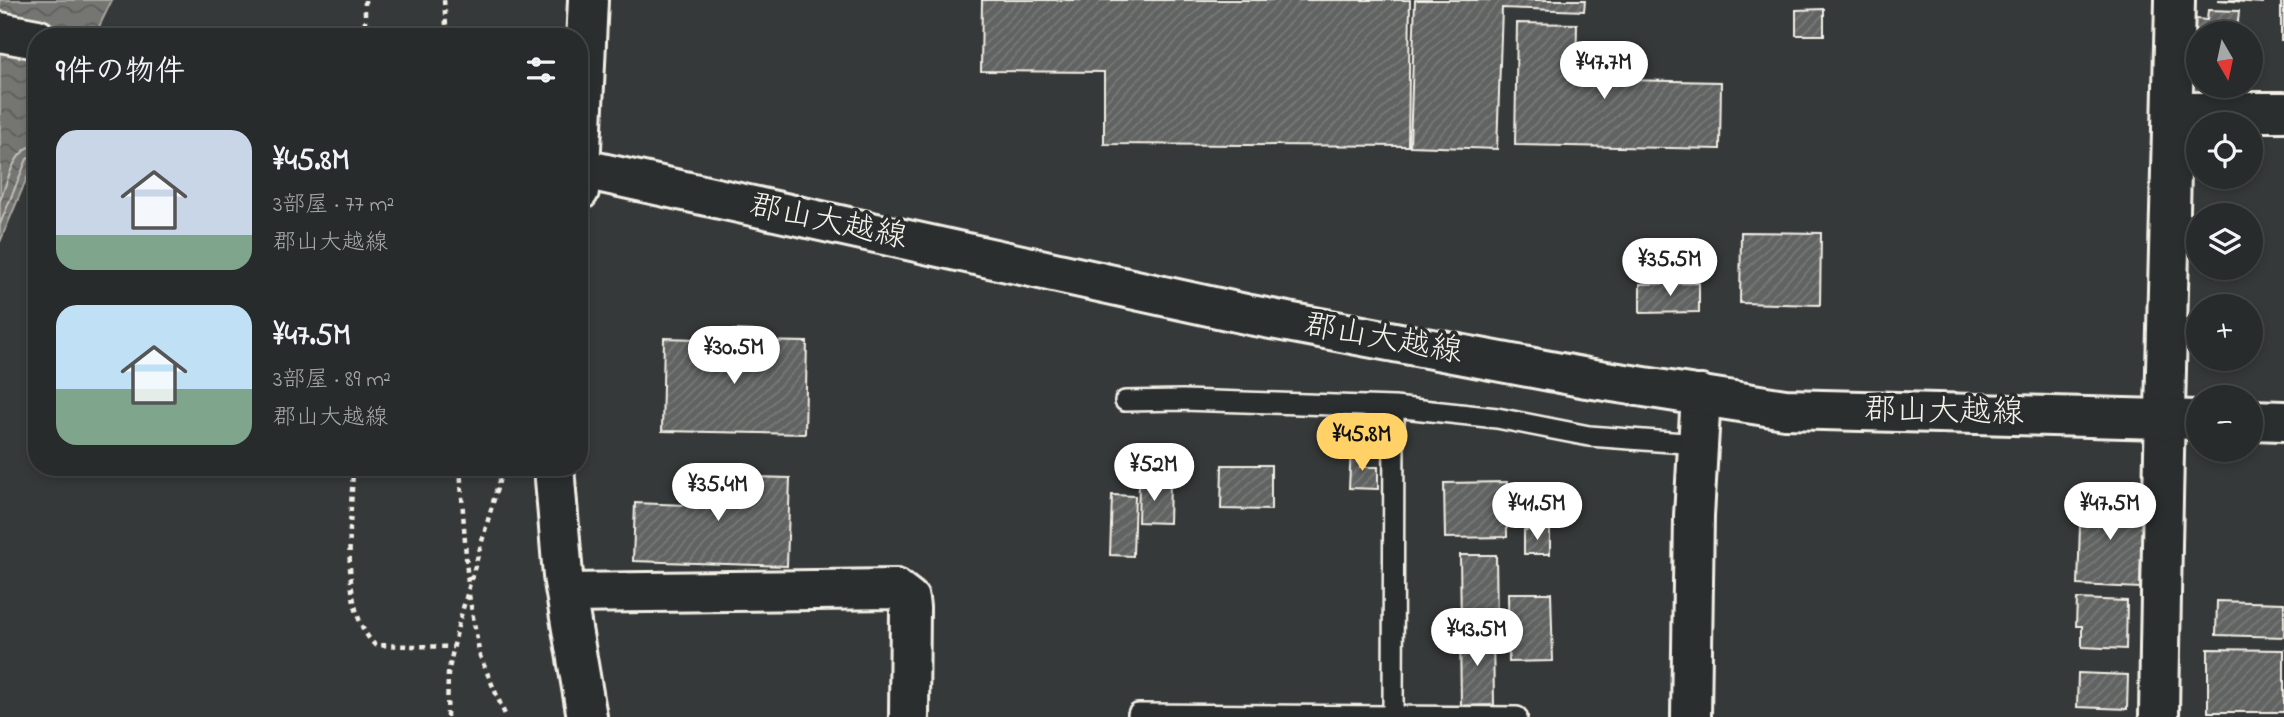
<!DOCTYPE html>
<html lang="ja">
<meta charset="utf-8">
<style>
:root{--surface:#282b2b;--page:#303333;--text:#f1f3f6;--muted:#a5a7a9;--line:#444747;--accent:#ffd166}
body{margin:0;font-family:"Indie Flower","Klee One",sans-serif;background:var(--page);color:var(--text);height:100vh;display:flex;flex-direction:column;font-size:26px;white-space:nowrap}
*{box-sizing:border-box;margin:0}
p{font-size:23px;color:var(--muted)}
.icon{flex:none;width:38px;height:38px;fill:none;stroke:currentColor;stroke-width:2;stroke-linecap:round;stroke-linejoin:round}
.map{position:relative;flex:1;overflow:hidden}
.sheet{position:absolute;left:28px;top:28px;width:560px;height:448px;display:flex;flex-direction:column;background:var(--surface);border-radius:28px;box-shadow:0 4px 10px #0003,0 0 0 2px var(--line)}
.sheet>*{flex:none}
.needle{width:46px;rotate:171deg}
.fabs{position:absolute;left:2186px;top:21px;display:grid;gap:14px}
.fabs a{display:grid;place-items:center;width:77px;height:77px;border-radius:50%;background:var(--surface);box-shadow:0 4px 10px #0003,0 0 0 2px var(--line);font-size:35px}
.price{position:absolute;translate:-50% -60px;padding:0 16px;border-radius:24px;background:#fff;color:#222;font-size:23px;line-height:46px;filter:drop-shadow(0 2px 4px #0008)}
.price::after{content:'';position:absolute;left:50%;top:42px;width:21px;height:16px;margin-left:-10px;background:inherit;clip-path:polygon(0 0,100% 0,50% 100%)}
.price.current{background:var(--accent);color:#111}
ul{padding:0;list-style:none}
li{display:flex;align-items:center;gap:21px;height:175px;padding:0 28px}
li span{display:grid;place-items:center;flex:none;width:196px;height:140px;border-radius:21px;color:#555}
li>.icon{margin-inline-start:auto}
span .icon{width:84px;height:84px;fill:#fffc;stroke-width:1}
li b{font-size:30px}
h2{display:flex;justify-content:space-between;align-items:center;height:84px;padding:0 28px;font-size:30px}
.map>svg:first-child{display:block}
</style>
<div class="map">
<svg width="2284" height="717" viewBox="0 0 2284 717">
<defs>
<pattern id="water-waves" width="16" height="10" patternUnits="userSpaceOnUse" patternTransform="scale(1.75)"><rect width="16" height="10" fill="#757572"/><path d="M0 5q4-4 8 0t8 0" fill="none" stroke="#5f5e5c"/></pattern>
<pattern id="building-hatch" width="6" height="6" patternUnits="userSpaceOnUse" patternTransform="scale(1.75)"><rect width="6" height="6" fill="#616362"/><path d="M-1 1l2-2M0 6l6-6M5 7l2-2" fill="none" stroke="#787a78"/></pattern>
</defs>
<rect width="100%" height="100%" fill="#363939"/>
<filter id="ink" filterUnits="userSpaceOnUse"><feTurbulence type="fractalNoise" baseFrequency=".0143" numOctaves="2"/><feDisplacementMap in="SourceGraphic" scale="14" xChannelSelector="R" yChannelSelector="G"/><feConvolveMatrix kernelMatrix="1 2 1 2 8 2 1 2 1" color-interpolation-filters="sRGB"/></filter>
<g filter="url(#ink)">
<!-- water -->
<path fill="url(#water-waves)" stroke="#a8a7a1" stroke-width="2" d="M 0,0 L 112,0 L 94,37 L 37,37 L 37,154 L 0,242 Z"/>
<g fill="none" stroke-linecap="round" stroke-linejoin="round">
<!-- shore -->
<path stroke="#c1bfb9" stroke-width="2" d="M 0,201 C 7,183 14,147 37,145
M 0,224 L 27,159 L 37,154"/>
</g>
<!-- building -->
<path fill="url(#building-hatch)" stroke="#f4f1e8" stroke-width="2" d="M 982,0 L 1410,0 L 1408,146 L 1104,144 L 1104,72 L 981,71 Z
M 1415,0 L 1585,0 L 1584,11 L 1502,8 L 1497,149 L 1410,146 Z
M 2217,0 L 2264,0 L 2263,3 Z
M 2281,0 L 2284,0 L 2284,40 L 2281,40 Z
M 1824,9 L 1824,35 L 1796,35 L 1796,10 Z
M 2208,10 L 2239,11 L 2237,33 L 2198,33 L 2198,52 L 2184,51 L 2185,18 L 2207,20 Z
M 1517,23 L 1577,24 L 1576,79 L 1721,82 L 1720,149 L 1515,145 Z
M 2184,65 L 2198,65 L 2198,86 L 2235,86 L 2235,102 L 2183,96 Z
M 1741,232 L 1821,233 L 1820,305 L 1740,303 Z
M 1699,283 L 1699,312 L 1640,313 L 1640,284 Z
M 733,330 L 754,331 L 754,341 L 807,342 L 805,434 L 662,431 L 664,338 L 732,340 Z
M 1351,448 L 1361,449 L 1360,467 L 1378,467 L 1378,489 L 1349,488 Z
M 1222,465 L 1271,465 L 1271,510 L 1221,509 Z
M 687,475 L 790,478 L 787,566 L 633,561 L 635,503 L 686,505 Z
M 1507,482 L 1507,537 L 1445,538 L 1444,483 Z
M 1139,483 L 1170,484 L 1169,523 L 1138,522 Z
M 1112,495 L 1135,496 L 1133,556 L 1110,555 Z
M 2081,497 L 2143,500 L 2140,588 L 2078,585 Z
M 1524,530 L 1550,530 L 1550,554 L 1524,554 Z
M 1460,555 L 1496,555 L 1497,625 L 1461,626 Z
M 1508,593 L 1551,593 L 1553,661 L 1509,662 Z
M 2077,599 L 2127,601 L 2126,649 L 2082,647 L 2082,626 L 2076,626 Z
M 2217,601 L 2284,603 L 2284,637 L 2216,635 Z
M 1493,631 L 1494,705 L 1461,706 L 1460,632 Z
M 2208,649 L 2284,650 L 2284,712 L 2208,712 Z
M 2078,673 L 2128,675 L 2127,709 L 2077,707 Z"/>
<g fill="none" stroke-linecap="round" stroke-linejoin="round">
<!-- service casing -->
<g stroke="#f4f1e8" stroke-width="24">
<path id="service" d="M 1125,401 L 1183,400 L 1394,407 L 1497,418 L 1589,436 L 1698,444
M 1138,714 L 1517,717
M 1393,717 L 1394,407"/>
</g>
<!-- minor casing -->
<g stroke="#f4f1e8" stroke-width="44">
<path id="minor" d="M 2173,112 L 2284,112
M 579,191 L 588,0
M 554,467 L 563,576 L 587,717
M 566,593 L 896,589 L 909,599 L 910,608 L 909,717
M 1691,717 L 1694,516 L 1701,395
M 2159,717 C 2162,478 2170,239 2175,0"/>
</g>
<!-- primary casing -->
<g stroke="#f4f1e8" stroke-width="44">
<path id="primary" d="M 0,32 L 37,39
M 579,168 L 1250,315 L 1587,378 L 1785,409 L 2198,420
M 2250,420 L 2284,421"/>
</g>
<!-- path -->
<path stroke="#f4f1e8" stroke-width="4.5" stroke-dasharray="5 5" stroke-linecap="butt" d="M 365,0 L 365,37
M 444,0 L 447,37
M 353,467 C 352,516 338,609 375,645 L 453,647
M 460,467 L 468,586
M 469,595 L 480,656 L 506,717
M 447,717 L 448,674 L 458,626 L 503,467"/>
<!-- service -->
<use href="#service" stroke="#2a2d2e" stroke-width="19"/>
<!-- minor -->
<use href="#minor" stroke="#2a2d2e" stroke-width="38"/>
<!-- primary -->
<use href="#primary" stroke="#2a2d2e" stroke-width="38"/>
</g>
</g>
<g text-anchor="middle" dominant-baseline="central" stroke-width="7" stroke-linejoin="round" paint-order="stroke">
<!-- street labels -->
<g font-size="32" fill="#f4f1e8" stroke="#2a2d2e">
<text transform="translate(828 223) rotate(12)">郡山大越線</text>
<text transform="translate(1383 340) rotate(10)">郡山大越線</text>
<text transform="translate(1944 413) rotate(1)">郡山大越線</text>
</g>
</g>
</svg>
<div class="fabs">
<a><svg class="needle" viewBox="-14 -14 28 28"><path d="M0-13l5 13h-10z" fill="#e53935"/><path d="M0 13l5-13h-10z" fill="#a5a7a9"/></svg></a>
<a><svg class="icon" aria-label="locate" viewBox="0 0 24 24"><circle cx="12" cy="12" r="6"/><path d="M12 2v4M12 18v4M2 12h4M18 12h4"/></svg></a>
<a><svg class="icon" aria-label="layers" viewBox="0 0 24 24"><path d="M12 4l9 5-9 5-9-5zM3 14l9 5 9-5"/></svg></a>
<a>+</a>
<a>−</a>
</div>
<b class="price" style="left:1604px;top:101px">¥47.7M</b>
<b class="price" style="left:1670px;top:298px">¥35.5M</b>
<b class="price" style="left:734px;top:386px">¥30.5M</b>
<b class="price current" style="left:1362px;top:473px">¥45.8M</b>
<b class="price" style="left:1154px;top:503px">¥52M</b>
<b class="price" style="left:718px;top:523px">¥35.4M</b>
<b class="price" style="left:1537px;top:542px">¥41.5M</b>
<b class="price" style="left:2110px;top:542px">¥47.5M</b>
<b class="price" style="left:1477px;top:668px">¥43.5M</b>
<section class="sheet">
<h2>9件の物件<svg class="icon" aria-label="filters" viewBox="0 0 24 24"><path d="M4 7h16M4 17h16"/><circle cx="9" cy="7" r="2"/><circle cx="15" cy="17" r="2"/></svg></h2>
<ul>
<li><span style="background:linear-gradient(#c9d6e8 75%,#7fa58c 0)"><svg class="icon" aria-label="home" viewBox="0 0 24 24"><path d="M3 11l9-7 9 7M6 9v11h12V9"/></svg></span><div><b>¥45.8M</b><p>3部屋 · 77 m²</p><p>郡山大越線</p></div></li>
<li><span style="background:linear-gradient(#bfe0f5 60%,#7fa58c 0)"><svg class="icon" aria-label="home" viewBox="0 0 24 24"><path d="M3 11l9-7 9 7M6 9v11h12V9"/></svg></span><div><b>¥47.5M</b><p>3部屋 · 89 m²</p><p>郡山大越線</p></div></li>
</ul>
</section>
</div>
